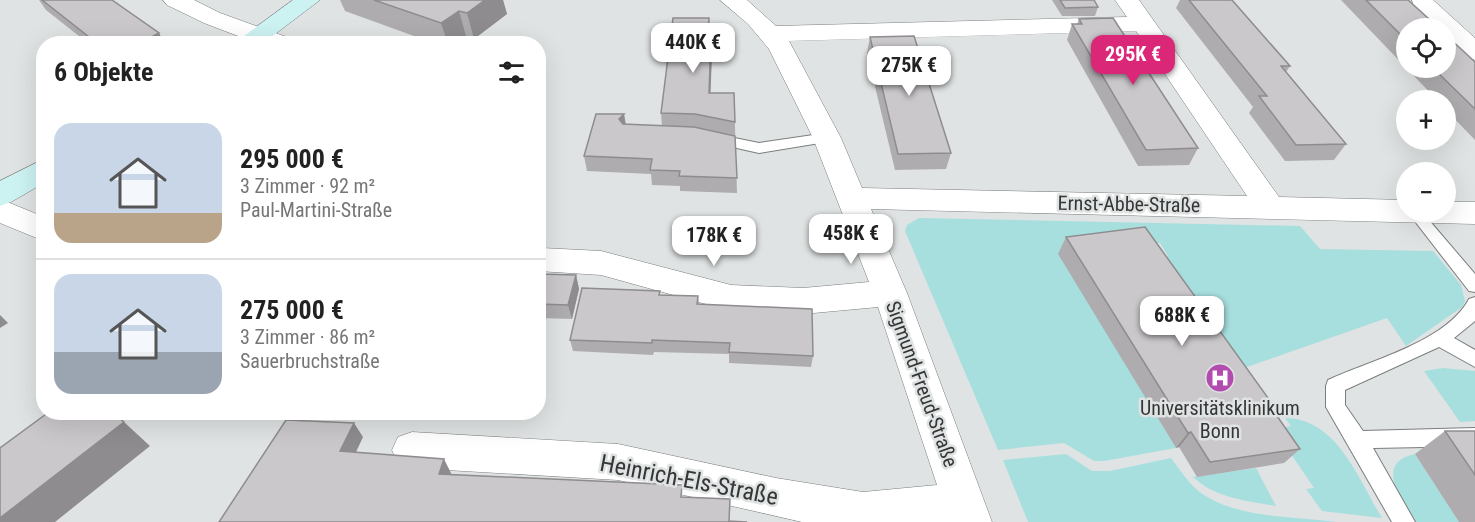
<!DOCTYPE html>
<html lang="de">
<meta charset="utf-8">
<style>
:root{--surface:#fff;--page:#f2f2f2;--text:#222;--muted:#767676;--line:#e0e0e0;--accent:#db2777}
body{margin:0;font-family:"Roboto Condensed",sans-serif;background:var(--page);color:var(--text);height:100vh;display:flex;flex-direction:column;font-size:22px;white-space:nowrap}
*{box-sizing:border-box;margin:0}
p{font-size:20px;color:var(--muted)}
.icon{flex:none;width:33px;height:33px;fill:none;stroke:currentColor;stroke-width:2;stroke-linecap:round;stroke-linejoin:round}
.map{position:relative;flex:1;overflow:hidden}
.sheet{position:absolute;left:36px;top:36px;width:510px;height:384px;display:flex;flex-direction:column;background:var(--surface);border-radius:24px;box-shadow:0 6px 24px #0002}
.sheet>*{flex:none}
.controls{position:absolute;left:1396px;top:18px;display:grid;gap:12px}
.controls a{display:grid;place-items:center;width:60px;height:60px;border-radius:50%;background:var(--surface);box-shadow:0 6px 24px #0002;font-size:30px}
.price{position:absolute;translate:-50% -51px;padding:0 14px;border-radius:12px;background:#fff;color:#222;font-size:20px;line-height:39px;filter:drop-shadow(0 2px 3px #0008)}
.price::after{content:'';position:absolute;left:50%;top:36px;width:18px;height:14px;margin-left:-9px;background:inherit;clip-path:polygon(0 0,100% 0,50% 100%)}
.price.on{background:var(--accent);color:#fff}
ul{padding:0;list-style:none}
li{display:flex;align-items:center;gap:18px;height:150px;padding:0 18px}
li+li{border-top:2px solid var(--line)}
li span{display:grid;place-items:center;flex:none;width:168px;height:120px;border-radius:18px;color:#555}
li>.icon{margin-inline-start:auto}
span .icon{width:72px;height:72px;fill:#fffc;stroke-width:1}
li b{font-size:26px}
h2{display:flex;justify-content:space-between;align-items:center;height:72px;padding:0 18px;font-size:26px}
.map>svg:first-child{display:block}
</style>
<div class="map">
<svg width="1475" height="522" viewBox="0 0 1475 522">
<rect width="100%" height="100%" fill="#e0e3e3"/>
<!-- green -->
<path fill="#a6dfde" d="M 919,218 L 1300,226 L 1320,249 L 1433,251 L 1461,285 L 1465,301 L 1462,307 L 1406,346 L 1387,318 L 1244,368 L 1212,319 L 1162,259 L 1168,256 L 1160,243 L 1136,243 L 1059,254 L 1176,448 L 1104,461 L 1094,461 L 1064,443 L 998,450 L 905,231 L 907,225 Z
M 1443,368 L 1475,371 L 1475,421 L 1460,422 L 1424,371 Z
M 1285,418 C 1337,418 1359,480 1382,518 L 1322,511 L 1306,489 L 1314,488 L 1274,429 L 1291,426 Z
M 1066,454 L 1092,471 L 1110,471 L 1171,458 C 1180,470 1189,484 1201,493 C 1239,519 1293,516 1337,522 L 1028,522 L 1003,460 Z
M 1415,454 L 1459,522 L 1416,522 C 1402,501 1373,463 1415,454 Z
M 1256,468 L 1276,506 C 1247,501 1215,498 1193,477 Z"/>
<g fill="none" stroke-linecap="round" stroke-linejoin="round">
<!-- lane casing -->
<g stroke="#7a7e7d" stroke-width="2">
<path id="lane" d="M 827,133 L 832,135 L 834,138 L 832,141 L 759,153 L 710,142 L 708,139 L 715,134 L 759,143 Z
M 1407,211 L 1422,212 L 1475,274 L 1475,292 L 1469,291 Z
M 1475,297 L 1475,321 L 1454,338 L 1475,350 L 1475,367 L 1439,347 L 1345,390 L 1345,405 L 1363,431 L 1475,428 L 1475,446 L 1373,448 L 1415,522 L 1392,522 L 1326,407 L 1326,386 L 1328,380 C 1371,360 1446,342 1469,299 Z"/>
</g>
<!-- street casing -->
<g stroke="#7a7e7d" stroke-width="1">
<path id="street" d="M 163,0 L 194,0 L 220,13 L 292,39 L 295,44 L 259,44 L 204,23 L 167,5 Z
M 720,0 L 747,0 L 776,26 L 1127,17 L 1115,0 L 1139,0 L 1279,197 L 1407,200 L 1407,212 L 1446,212 L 1446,202 L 1475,202 L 1475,224 L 871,209 L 907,293 L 992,522 L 802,522 L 618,480 L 412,468 L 398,463 L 392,450 L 398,437 L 412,432 L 618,444 L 776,478 L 863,492 L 937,485 L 878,307 L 803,314 L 731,311 L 601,275 L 538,271 L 538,249 L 542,248 L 601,251 L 731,285 L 803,288 L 869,282 L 813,138 L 769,49 L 748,24 ZM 1136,31 L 1247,196 L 862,188 L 841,138 L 789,41 Z
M 1412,0 L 1433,0 L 1475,38 L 1475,60 L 1466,57 L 1446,38 L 1446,28 L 1436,28 L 1414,7 Z
M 0,199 L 44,217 L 44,241 L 0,223 Z"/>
</g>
<!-- secondary casing -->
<g stroke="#7a7e7d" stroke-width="1">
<path id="secondary" d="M 293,0 L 320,0 L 262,44 L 233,44 Z
M 44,159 L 44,183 L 11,202 L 0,206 L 0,181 Z"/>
</g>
<!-- lane -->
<use href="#lane" fill="#fff" fill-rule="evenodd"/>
<!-- street -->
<use href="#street" fill="#fff" fill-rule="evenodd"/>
<!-- secondary -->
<use href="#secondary" fill="#cdf2f2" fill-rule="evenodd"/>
</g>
<!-- wall -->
<path fill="#afacaf" d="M 39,0 L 112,0 L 165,44 L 89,44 L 46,10 Z
M 340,0 L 503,0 L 507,14 L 474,39 L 466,36 L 456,44 L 436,44 L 345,11 Z
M 1052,0 L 1094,0 L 1098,7 L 1095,16 L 1062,16 Z
M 1180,0 L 1232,0 L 1290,66 L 1286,72 L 1346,144 L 1334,160 L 1285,161 L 1249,113 L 1253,107 L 1176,8 Z
M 1341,0 L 1408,0 L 1407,68 L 1446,68 L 1475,62 L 1475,140 L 1446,110 L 1446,100 L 1437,100 Z
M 1079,19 L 1198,148 L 1189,165 L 1138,166 L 1067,40 L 1072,24 L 1077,24 Z
M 709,32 L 709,39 L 711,39 L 712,53 L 710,93 L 734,93 L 737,193 L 680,191 L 680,186 L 652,185 L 651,174 L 587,171 L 584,156 L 624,114 L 626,124 L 662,126 L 661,113 Z
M 870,37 L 951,153 L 946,169 L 895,170 L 867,53 Z
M 1066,237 L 1281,416 L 1278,419 L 1300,449 L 1284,463 L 1197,477 L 1179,447 L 1176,448 L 1058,254 Z
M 538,274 L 576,275 L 579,289 L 572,319 L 538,318 Z
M 660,291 L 660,295 L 698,296 L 699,304 L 813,356 L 811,367 L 729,363 L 729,354 L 654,352 L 653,355 L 573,351 L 570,340 Z
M 1445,431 L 1475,431 L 1475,522 L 1459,522 L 1415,454 Z"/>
<!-- shaded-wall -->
<path fill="#8e8c8e" d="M 485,0 L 503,0 L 507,14 L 474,39 L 467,13 Z
M 459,11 L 466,36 L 456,44 L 448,44 L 441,23 Z
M 159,33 L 165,44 L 138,44 Z
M 711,39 L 712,53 L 710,107 L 709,93 Z
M 624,114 L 626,129 L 619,119 Z
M 576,275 L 579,289 L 572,319 L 568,305 Z
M 0,315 L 8,323 L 0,328 Z
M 124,422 L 150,446 L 55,522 L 0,522 L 0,518 Z
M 354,423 L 363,437 L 350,465 L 340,451 Z
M 1191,432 L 1179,447 L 1176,448 L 1188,433 Z
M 444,459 L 451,473 L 447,487 L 439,474 Z"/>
<!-- building -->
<path fill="#cbc8cb" stroke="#8e8c8e" stroke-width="1.5" d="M 42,0 L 112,0 L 159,33 L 138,44 L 98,44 Z
M 374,0 L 485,0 L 467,13 L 459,11 L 441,23 Z
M 1060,0 L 1094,0 L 1098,7 L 1065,8 Z
M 1189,0 L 1232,0 L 1290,66 L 1281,66 L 1346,144 L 1296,145 L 1259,96 L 1267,96 Z
M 1366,0 L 1408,0 L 1439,28 L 1407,28 L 1407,41 Z
M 673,18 L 709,18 L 708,39 L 711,39 L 709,93 L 734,93 L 735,122 L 695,114 L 661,113 Z
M 1113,18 L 1198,148 L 1146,150 L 1072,24 L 1082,24 L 1079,19 Z
M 1446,35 L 1475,62 L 1475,109 L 1433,68 L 1446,68 Z
M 914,36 L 951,153 L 898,154 L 870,37 Z
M 596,114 L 624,114 L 619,119 L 623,124 L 694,127 L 735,136 L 737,178 L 679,176 L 680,171 L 650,170 L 652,159 L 584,156 Z
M 1145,227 L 1281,416 L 1277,416 L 1300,449 L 1210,462 L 1191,432 L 1188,433 L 1066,237 Z
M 538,274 L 576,275 L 568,305 L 538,304 Z
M 582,288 L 660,291 L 659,295 L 698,296 L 697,304 L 812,309 L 813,356 L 729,352 L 730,343 L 652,340 L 652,343 L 570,340 Z
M 49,412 L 112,412 L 124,422 L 0,518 L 0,448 Z
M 286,420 L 354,423 L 340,451 L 444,459 L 439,474 L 682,485 L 681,497 L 730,499 L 729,521 L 747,522 L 219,522 Z
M 1445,431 L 1475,431 L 1475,475 Z"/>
<!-- icons -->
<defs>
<g id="hospital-disc" transform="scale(1.5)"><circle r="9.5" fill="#b34caf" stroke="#e0e3e3"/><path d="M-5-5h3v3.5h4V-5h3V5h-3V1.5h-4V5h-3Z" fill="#fff"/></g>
</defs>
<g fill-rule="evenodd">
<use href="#hospital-disc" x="1220" y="378"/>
</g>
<g text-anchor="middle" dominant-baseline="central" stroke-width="5" stroke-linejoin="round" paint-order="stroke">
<!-- street labels -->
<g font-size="20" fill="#353636" stroke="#e0e3e3">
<text transform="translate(1129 204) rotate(1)">Ernst-Abbe-Straße</text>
<text transform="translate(922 384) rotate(70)">Sigmund-Freud-Straße</text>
</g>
<!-- poi labels -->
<g font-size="20" fill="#353636" stroke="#e0e3e3">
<text x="1220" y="408">Universitätsklinikum<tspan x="1220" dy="23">Bonn</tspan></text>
</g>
<!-- near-street labels -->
<g font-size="24" fill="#353636" stroke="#e0e3e3">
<text transform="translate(689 480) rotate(11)">Heinrich-Els-Straße</text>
</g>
</g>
</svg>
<div class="controls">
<a><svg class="icon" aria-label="locate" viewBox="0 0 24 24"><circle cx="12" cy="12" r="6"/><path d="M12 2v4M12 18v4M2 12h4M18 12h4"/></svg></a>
<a>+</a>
<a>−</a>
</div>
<b class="price" style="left:693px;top:74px">440K €</b>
<b class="price on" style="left:1133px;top:86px">295K €</b>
<b class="price" style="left:909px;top:97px">275K €</b>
<b class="price" style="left:851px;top:265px">458K €</b>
<b class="price" style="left:714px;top:267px">178K €</b>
<b class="price" style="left:1182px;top:347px">688K €</b>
<section class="sheet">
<h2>6 Objekte<svg class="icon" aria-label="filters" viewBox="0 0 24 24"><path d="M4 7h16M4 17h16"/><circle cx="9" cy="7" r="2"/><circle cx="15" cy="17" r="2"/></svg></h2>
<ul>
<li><span style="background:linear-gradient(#c9d6e8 75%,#b9a48a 0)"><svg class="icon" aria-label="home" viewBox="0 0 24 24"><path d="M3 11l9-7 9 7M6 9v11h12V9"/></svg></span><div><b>295 000 €</b><p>3 Zimmer · 92 m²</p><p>Paul-Martini-Straße</p></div></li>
<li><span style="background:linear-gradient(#c9d6e8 65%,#9aa5b1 0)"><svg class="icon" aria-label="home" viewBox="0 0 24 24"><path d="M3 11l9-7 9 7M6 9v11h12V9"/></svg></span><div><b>275 000 €</b><p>3 Zimmer · 86 m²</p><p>Sauerbruchstraße</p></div></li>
</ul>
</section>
</div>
